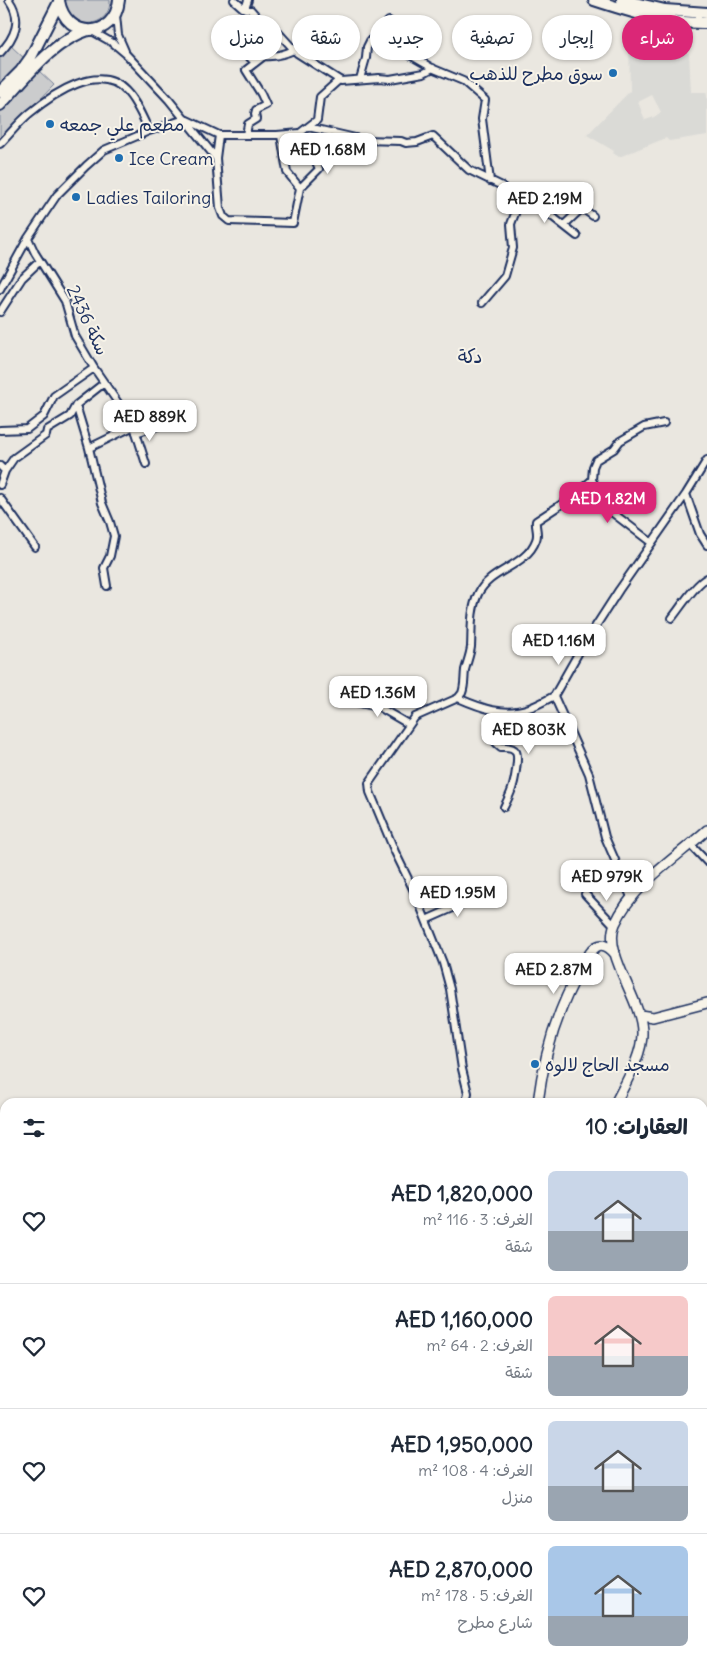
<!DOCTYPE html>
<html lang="ar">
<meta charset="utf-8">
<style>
:root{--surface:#fff;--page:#f2f2f3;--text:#1f2937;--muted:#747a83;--line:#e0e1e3;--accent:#db2777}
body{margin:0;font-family:Delius,"Playpen Sans Arabic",sans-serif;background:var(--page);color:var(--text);direction:rtl;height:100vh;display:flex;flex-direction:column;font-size:19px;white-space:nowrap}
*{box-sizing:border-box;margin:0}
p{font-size:16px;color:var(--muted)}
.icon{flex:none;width:28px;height:28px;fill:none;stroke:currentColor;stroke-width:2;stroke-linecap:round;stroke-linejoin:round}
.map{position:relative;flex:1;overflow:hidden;direction:ltr}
.details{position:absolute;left:0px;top:1098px;width:708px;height:571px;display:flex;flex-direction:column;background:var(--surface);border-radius:15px 15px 0 0;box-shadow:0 1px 4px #0004;direction:rtl}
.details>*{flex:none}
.banner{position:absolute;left:15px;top:15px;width:678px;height:45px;direction:rtl;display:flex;gap:10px}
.price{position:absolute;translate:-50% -42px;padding:0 11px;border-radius:10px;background:#fff;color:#222;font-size:16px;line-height:32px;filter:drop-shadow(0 1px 2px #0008)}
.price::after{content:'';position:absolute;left:50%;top:30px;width:15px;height:11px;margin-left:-8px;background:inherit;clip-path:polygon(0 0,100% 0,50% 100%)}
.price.selected{background:var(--accent);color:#fff}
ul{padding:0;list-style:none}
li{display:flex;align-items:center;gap:15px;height:125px;padding:0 20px}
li+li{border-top:1px solid var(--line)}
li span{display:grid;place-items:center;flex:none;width:140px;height:100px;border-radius:8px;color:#555}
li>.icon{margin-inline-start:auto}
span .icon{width:60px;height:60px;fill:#fffc;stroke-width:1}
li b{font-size:21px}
h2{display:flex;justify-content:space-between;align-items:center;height:60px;padding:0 20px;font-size:21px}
.pill{padding:0 18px;border-radius:22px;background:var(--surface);box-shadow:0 1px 4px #0004;font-size:18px;line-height:45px}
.pill.selected{background:var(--accent);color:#fff}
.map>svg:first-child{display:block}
</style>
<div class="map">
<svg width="707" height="1668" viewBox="0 0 707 1668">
<rect width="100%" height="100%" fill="#eae7e0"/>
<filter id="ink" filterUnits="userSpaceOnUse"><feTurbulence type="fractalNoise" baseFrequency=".02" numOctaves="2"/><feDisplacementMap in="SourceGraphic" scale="10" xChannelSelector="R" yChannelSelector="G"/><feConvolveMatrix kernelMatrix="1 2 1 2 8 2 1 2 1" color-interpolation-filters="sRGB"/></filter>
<g filter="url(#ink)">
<!-- built -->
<path fill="#dadad6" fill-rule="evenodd" d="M 629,39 L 655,49 L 670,52 L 689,53 L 691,92 L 706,92 L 707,96 L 707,135 L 669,141 L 666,138 L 619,157 L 613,153 L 614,151 L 587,135 L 630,91 ZM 652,95 L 661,112 L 654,117 L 645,120 L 638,102 Z"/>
<!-- green -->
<path fill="#cbcccd" stroke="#737e96" d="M 65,0 L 110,0 C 111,30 67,32 65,0 Z
M 10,45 L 26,60 L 0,87 L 0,55 Z
M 38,70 L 54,85 L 0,141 L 0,109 Z"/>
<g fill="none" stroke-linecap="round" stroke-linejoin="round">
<!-- minor casing -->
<g stroke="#1b2f5e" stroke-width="10">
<path id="minor" d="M 234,0 L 243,8 L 251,10 L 269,31 L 274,29 L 277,31 L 297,53 L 341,81 L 379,78 L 390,79 L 424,73 L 433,68
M 245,9 L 248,0
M 116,15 L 118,35 L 125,51
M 90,30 L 113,43 L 126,54 L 169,100 L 216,158
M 245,38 L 264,56
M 236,43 L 255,63
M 396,47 L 434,69 L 463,81 L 485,100 L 482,119 L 490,181
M 225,48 C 243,38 250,39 258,18
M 0,53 C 15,37 23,20 9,0
M 360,79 L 366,58 L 367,47 L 370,41 L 389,21
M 185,119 L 219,135 L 277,135 L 300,133 L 317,120 L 320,97 L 339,80
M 308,127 L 364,140 L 401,141 L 406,143 L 417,142 L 433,136 L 469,170 L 502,186 L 516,211 L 511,224 L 513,248 L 505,276 L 482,303
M 219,135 L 216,158 L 220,208 L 223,216 L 229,221 L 293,223 L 300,188
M 246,135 L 248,124 L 256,119 L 255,114 L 256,110 L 266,105 L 261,94 L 246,70 L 264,56 C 274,57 285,54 294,50
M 281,135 L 287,172 L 300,188
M 0,144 C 10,134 19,122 30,113 C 53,94 99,62 126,91 C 136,101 143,118 149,131
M 359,150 L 360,144 L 364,140
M 300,188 L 319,169 L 312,152
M 514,207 C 523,205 530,208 540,207 L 577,236
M 549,213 L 568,198 L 593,216
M 564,225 L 582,208
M 28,238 L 35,253 L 65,301 L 75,336 L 94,368 L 134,426 L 89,448 L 102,503 L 110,522 L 114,536 L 110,556 L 104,568 L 107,586
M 0,289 L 28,238 L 57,195 L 86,166 L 104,150 L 149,131 L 185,119
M 0,312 L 22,278 L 40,261
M 76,405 L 89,448
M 134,426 L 146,464
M 0,430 L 27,429 L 44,416 L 54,396 L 94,368
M 136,433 L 172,421
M 0,466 L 5,471 L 0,485
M 5,471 L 14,458 L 46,435 L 47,430 L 70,416 L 76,405 L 104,383
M 592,480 L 609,510 L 652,543
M 686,494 L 700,534 L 707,545
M 0,498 L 35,547
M 672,618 C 680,608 696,583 707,578
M 458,698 C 481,708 504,717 529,708 C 538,705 546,700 554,696
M 352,701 L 379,707 L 408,724
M 495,712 C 492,728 486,736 501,747 C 520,746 518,755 516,770 C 514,786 511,793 504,807
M 691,845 L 707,862
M 585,894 L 614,925
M 631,897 L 605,837 L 589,774 L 554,696 L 579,652 L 619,590 L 686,494 L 707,460
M 426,920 L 471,900 L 484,897
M 466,1102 L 468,1093 L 462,1069 L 450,989 L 443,963 L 415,893 L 395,852 L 370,792 L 369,783 L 415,717 L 458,698 L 462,693 C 465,685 464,678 465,670 C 467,662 470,655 471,647 C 472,629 470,611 478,594 C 490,569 526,567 536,540 C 539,533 535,528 536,521 L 571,498 L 592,480 L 593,467 L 596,460 L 614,449 L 620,441 L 644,427 L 664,423
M 0,1663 L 7,1668
M 381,1664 L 387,1668
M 409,1668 L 411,1667"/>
</g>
<!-- secondary casing -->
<g stroke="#1b2f5e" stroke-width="12">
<path id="secondary" d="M 640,1015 L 653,1017 L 707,1003
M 538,1102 C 544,1055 557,1010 581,968 C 589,954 598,933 615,954
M 616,1102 C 626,1082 643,1054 642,1032 C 642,1000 602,953 615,924 C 633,884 675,859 707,830
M 275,1668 L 276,1664
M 282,1668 L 284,1664"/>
</g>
<!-- primary casing -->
<g stroke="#1b2f5e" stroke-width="14">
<path id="primary" d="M 594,0 C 631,12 667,24 707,23
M 622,0 L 665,10 L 707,13
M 59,1 C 66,40 115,40 119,0
M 0,92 L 21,71 L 31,57 L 59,2
M 0,105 C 26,78 51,42 88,30"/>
</g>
<!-- minor -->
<use href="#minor" stroke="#f7f3e8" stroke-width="6"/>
<!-- secondary -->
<use href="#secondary" stroke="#f7f3e8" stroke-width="9"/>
<!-- primary -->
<use href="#primary" stroke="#f7f3e8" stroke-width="10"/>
</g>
</g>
<!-- markers -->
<g fill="#1f6fb2" stroke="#f7f3e8" stroke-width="2">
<circle cx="613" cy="73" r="5"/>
<circle cx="50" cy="124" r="5"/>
<circle cx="119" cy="158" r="5"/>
<circle cx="76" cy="197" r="5"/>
<circle cx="535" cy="1064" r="5"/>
</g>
<g text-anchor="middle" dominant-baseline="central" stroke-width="4" stroke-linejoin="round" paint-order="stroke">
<!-- poi labels -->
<g font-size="18" fill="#1b2f5e" stroke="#f7f3e8" text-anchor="start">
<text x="603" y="73" text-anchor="end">سوق مطرح للذهب</text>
<text x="60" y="124">مطعم علي جمعه</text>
<text x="129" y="158">Ice Cream</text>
<text x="86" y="197">Ladies Tailoring</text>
<text x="545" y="1064">مسجد الحاج لالوه</text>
</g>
<!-- street labels -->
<g font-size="18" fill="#1b2f5e" stroke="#f7f3e8">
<text transform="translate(88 320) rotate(65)">سكة 2436</text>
</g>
<!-- neighbourhood labels -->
<g font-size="19" fill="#1b2f5e" stroke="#f7f3e8">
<text x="470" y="356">دكة</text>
</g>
</g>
</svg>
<b class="price" style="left:328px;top:175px">AED 1.68M</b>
<b class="price" style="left:545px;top:224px">AED 2.19M</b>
<b class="price" style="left:150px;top:442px">AED 889K</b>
<b class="price selected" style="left:608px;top:524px">AED 1.82M</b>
<b class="price" style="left:559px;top:666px">AED 1.16M</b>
<b class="price" style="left:378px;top:718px">AED 1.36M</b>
<b class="price" style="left:529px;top:755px">AED 803K</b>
<b class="price" style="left:607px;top:902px">AED 979K</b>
<b class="price" style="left:458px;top:918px">AED 1.95M</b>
<b class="price" style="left:554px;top:995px">AED 2.87M</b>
<div class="banner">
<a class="pill selected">شراء</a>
<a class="pill">إيجار</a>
<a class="pill">تصفية</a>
<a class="pill">جديد</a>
<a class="pill">شقة</a>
<a class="pill">منزل</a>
</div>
<section class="details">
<h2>العقارات: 10<svg class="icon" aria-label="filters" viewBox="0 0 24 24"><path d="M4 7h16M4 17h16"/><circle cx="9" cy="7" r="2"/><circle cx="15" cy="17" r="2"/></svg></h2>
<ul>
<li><span style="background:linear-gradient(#c9d6e8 60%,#9aa5b1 0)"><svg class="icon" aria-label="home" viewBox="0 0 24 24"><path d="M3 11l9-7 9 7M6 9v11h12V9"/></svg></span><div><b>AED 1,820,000</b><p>الغرف: 3 · 116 m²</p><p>شقة</p></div><svg class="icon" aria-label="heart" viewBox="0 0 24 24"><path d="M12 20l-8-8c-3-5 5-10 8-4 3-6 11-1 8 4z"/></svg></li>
<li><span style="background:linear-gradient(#f6c9c9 60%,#9aa5b1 0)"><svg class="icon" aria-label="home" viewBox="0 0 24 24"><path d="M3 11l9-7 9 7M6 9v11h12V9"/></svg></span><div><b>AED 1,160,000</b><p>الغرف: 2 · 64 m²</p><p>شقة</p></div><svg class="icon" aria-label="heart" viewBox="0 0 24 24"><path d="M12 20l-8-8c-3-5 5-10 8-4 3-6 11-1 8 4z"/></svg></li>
<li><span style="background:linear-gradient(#c9d6e8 65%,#9aa5b1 0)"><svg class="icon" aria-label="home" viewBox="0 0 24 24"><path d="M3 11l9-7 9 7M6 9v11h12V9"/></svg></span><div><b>AED 1,950,000</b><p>الغرف: 4 · 108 m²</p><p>منزل</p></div><svg class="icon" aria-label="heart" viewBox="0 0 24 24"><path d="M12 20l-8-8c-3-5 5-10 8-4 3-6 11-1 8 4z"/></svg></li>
<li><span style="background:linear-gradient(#a9c7e8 70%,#9aa5b1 0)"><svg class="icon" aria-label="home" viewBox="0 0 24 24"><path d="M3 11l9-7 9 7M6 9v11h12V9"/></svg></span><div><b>AED 2,870,000</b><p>الغرف: 5 · 178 m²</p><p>شارع مطرح</p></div><svg class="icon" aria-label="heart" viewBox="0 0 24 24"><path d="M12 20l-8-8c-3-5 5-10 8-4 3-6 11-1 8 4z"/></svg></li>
</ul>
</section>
</div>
